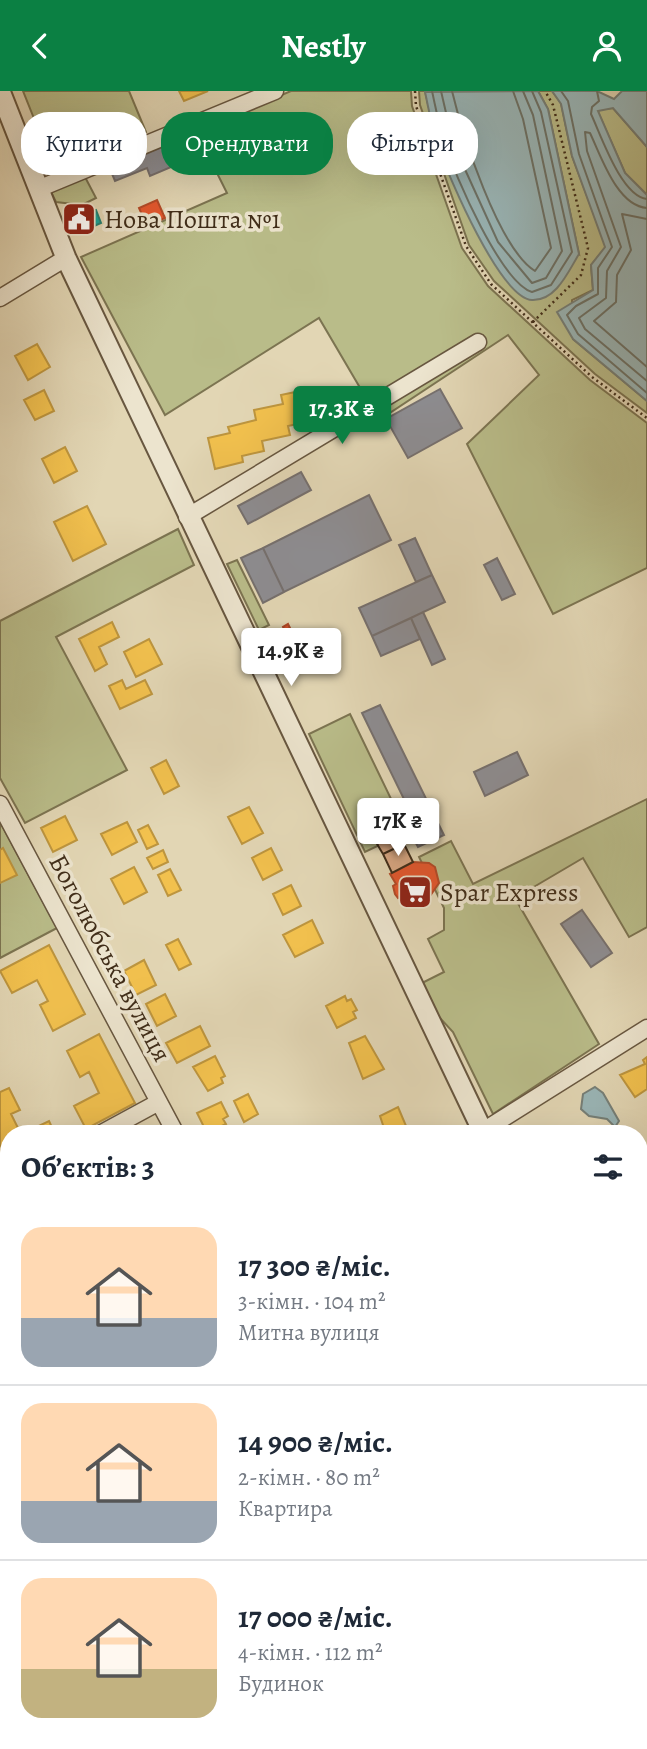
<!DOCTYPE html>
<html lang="uk">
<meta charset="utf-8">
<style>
:root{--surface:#fff;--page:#f6f6f7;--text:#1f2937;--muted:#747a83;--line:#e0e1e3;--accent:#0b8043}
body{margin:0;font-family:Alegreya,serif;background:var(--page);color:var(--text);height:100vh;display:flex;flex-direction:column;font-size:26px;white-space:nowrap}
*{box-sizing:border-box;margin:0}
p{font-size:23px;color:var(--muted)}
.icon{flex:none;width:38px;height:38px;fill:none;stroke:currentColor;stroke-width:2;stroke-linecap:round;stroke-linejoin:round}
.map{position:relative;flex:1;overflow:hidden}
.drawer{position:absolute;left:0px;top:1034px;width:648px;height:625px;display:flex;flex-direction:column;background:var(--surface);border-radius:28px 28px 0 0;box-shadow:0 7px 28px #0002}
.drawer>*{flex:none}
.top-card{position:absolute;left:21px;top:21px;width:606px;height:63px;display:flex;gap:14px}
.price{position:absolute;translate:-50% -60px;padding:0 16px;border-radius:7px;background:#fff;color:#222;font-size:23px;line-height:46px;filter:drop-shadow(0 2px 4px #0008)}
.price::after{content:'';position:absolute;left:50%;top:42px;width:21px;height:16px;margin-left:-10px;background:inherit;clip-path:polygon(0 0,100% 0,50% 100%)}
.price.current{background:var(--accent);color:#fff}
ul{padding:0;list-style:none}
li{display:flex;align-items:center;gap:21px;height:175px;padding:0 21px}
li+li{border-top:2px solid var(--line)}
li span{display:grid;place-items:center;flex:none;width:196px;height:140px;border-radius:21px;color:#555}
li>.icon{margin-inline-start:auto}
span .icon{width:84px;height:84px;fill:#fffc;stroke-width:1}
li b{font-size:30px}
h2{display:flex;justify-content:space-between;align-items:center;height:84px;padding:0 21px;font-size:30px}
.chip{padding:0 24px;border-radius:28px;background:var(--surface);box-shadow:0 7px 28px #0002;font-size:24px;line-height:63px}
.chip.current{background:var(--accent);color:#fff}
header{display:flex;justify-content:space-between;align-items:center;height:91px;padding:0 21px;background:var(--accent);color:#fff;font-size:32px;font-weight:700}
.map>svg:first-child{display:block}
</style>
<header><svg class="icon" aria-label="back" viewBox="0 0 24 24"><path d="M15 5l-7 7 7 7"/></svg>Nestly<svg class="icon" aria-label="person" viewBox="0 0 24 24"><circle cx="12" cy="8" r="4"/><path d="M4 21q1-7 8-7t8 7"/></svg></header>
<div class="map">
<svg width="647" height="1658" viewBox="0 0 647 1658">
<rect width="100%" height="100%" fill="#e2d6b4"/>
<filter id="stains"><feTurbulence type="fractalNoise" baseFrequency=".00286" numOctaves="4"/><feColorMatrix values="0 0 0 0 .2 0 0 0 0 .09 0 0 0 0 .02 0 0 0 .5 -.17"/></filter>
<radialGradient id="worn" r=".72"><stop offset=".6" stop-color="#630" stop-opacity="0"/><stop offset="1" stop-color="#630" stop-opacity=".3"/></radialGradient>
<!-- green -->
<path fill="#b9bc89" stroke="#7c7451" stroke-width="2" d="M 23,0 L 129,0 L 146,41 L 48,82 L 31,38 L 37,35 Z
M 291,0 L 411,0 L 412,15 L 462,157 L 488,195 L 590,289 L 647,332 L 647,477 L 553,523 L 467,353 L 539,284 L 508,244 L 379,329 L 319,227 L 165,324 L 81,166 L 227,102 L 196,40 Z
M 419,0 L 425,0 L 438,57 L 579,163 L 548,18 L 538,0 L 552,0 L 561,12 L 572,65 L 606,156 L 591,174 L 593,199 L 572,209 L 573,248 L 647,310 L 647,322 L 595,283 L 494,190 L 469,154 L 420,14 Z
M 613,17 L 647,56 L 647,104 L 625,82 L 597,19 Z
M 85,86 L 96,107 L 82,114 L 56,111 L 51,101 Z
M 178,438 L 194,474 L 56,546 L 127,679 L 25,732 L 0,687 L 0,530 Z
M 237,469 L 269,534 L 259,539 L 227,473 Z
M 350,623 L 407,741 L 365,761 L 309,643 Z
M 647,708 L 647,836 L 629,846 L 583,767 L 515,807 L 599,953 L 493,1023 L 453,941 L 439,926 L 422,892 L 444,881 L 428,848 L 444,839 L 444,817 L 419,766 L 451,750 L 473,793 Z
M 0,731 L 57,837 L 0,867 Z
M 550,1650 L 634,1650 L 627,1658 L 550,1658 Z"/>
<!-- water -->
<path fill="#99b6b8" stroke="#757f78" stroke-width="2" d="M 538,0 L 548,18 L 579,163 C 568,181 556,210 532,209 C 500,207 449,86 439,58 C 432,39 429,19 425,1 Z
M 552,0 L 597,0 L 614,8 L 622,0 L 647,0 L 647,56 L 613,17 L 598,20 L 625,82 L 647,104 L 647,310 L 573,248 L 557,221 L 593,199 L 591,174 L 605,156 L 572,65 L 561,13 Z
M 595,996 L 603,1002 L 619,1030 L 615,1036 L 607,1028 L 589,1025 L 581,1018 L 583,1003 Z"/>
<!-- homes -->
<path fill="#f2c14e" stroke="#bd953e" stroke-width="2" d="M 179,0 L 208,0 L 184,10 Z
M 37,253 L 50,276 L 28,289 L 15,265 Z
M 309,298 L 316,329 L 288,335 L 290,344 L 262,350 L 264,360 L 242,365 L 243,371 L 215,378 L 208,347 L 230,342 L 228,336 L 256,329 L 254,319 L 283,313 L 281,304 Z
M 44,299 L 54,320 L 35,329 L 24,309 Z
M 65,356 L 77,380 L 54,392 L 42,368 Z
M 87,415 L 106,453 L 73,470 L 54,431 Z
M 112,531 L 119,546 L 99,556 L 107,573 L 95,580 L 79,548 Z
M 149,548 L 162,573 L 136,586 L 124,561 Z
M 122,589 L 126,598 L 145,589 L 152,603 L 120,618 L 109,595 Z
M 166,669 L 179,695 L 164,703 L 151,677 Z
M 249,716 L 263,742 L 242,753 L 228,726 Z
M 65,725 L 77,749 L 53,761 L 41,737 Z
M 127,731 L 137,751 L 112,764 L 101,743 Z
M 148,734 L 158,753 L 147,758 L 138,739 Z
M 3,757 L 17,784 L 0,792 L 0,759 Z
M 271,757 L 282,779 L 263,789 L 252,767 Z
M 163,759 L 168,771 L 153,778 L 147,767 Z
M 134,776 L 147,801 L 124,813 L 111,788 Z
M 170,778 L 181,799 L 168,805 L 158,784 Z
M 291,794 L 301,815 L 283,824 L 273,803 Z
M 312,829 L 323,852 L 295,866 L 283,844 Z
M 178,848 L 191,873 L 179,879 L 166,854 Z
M 49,854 L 85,923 L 53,940 L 40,914 L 48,910 L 37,889 L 12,902 L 0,880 Z
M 144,869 L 156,894 L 136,904 L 124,880 Z
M 165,903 L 176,925 L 157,935 L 146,913 Z
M 345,905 L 347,910 L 351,908 L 357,919 L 353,921 L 356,927 L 337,937 L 326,915 Z
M 200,935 L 210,955 L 177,972 L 166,952 Z
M 99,943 L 135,1012 L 86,1038 L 74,1015 L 99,1002 L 89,981 L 80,986 L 67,960 Z
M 365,945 L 384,978 L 363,988 L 349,952 Z
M 215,965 L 225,985 L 221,987 L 223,992 L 208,1000 L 193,976 Z
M 647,966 L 647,998 L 635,1006 L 620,984 L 645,973 L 643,969 Z
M 9,997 L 20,1019 L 11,1023 L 21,1043 L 9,1043 L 8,1075 L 0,1059 L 0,1001 Z
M 248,1003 L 258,1023 L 244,1031 L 234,1010 Z
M 221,1011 L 228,1025 L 223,1028 L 226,1033 L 207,1042 L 197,1022 Z
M 398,1016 L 409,1042 L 386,1043 L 380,1025 Z
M 49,1030 L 55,1043 L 22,1043 Z
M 0,1136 L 9,1154 L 9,1163 L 0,1167 Z
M 3,1166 L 9,1178 L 9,1208 L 0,1213 L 0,1167 Z
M 642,1206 L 647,1214 L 647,1232 L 639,1236 L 639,1207 Z
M 9,1237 L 9,1268 L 0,1272 L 0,1241 Z
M 9,1339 L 9,1370 L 0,1374 L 0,1343 Z
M 642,1509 L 647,1517 L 647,1582 L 642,1584 L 639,1578 L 639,1510 Z
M 0,1527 L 9,1535 L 9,1544 L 0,1554 Z
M 12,1650 L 37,1650 L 41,1654 L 37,1658 L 15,1658 L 9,1653 Z
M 312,1650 L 336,1650 L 343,1657 L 305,1658 Z
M 446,1650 L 465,1650 L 459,1658 L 449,1658 L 444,1654 Z"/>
<!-- shops -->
<path fill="#e4572e" stroke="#b34a28" stroke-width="2" d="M 157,109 L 165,127 L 147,135 L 139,117 Z
M 288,533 L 305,567 L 299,569 L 283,536 Z
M 413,771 L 429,772 L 435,776 L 439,792 L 430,805 L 407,816 L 402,805 L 398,807 L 395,803 L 393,795 L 396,793 L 390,783 Z"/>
<!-- public -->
<path fill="#17a398" stroke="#238072" stroke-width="2" d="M 96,119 L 101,132 L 81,141 L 76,128 Z"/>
<!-- industry -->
<path fill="#8d8d92" stroke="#76706e" stroke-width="2" d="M 188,45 L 197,65 L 150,85 L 147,77 L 115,90 L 110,78 Z
M 440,298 L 462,337 L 408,367 L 386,328 Z
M 301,381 L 311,399 L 248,433 L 238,415 Z
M 369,404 L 391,449 L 284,501 L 263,457 Z
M 415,447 L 432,484 L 416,491 L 399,454 Z
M 263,457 L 284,501 L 263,512 L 241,467 Z
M 497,467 L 515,503 L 502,509 L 484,474 Z
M 432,484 L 445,511 L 372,545 L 359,517 Z
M 423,521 L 445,568 L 432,574 L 411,527 Z
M 411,527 L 420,548 L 381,565 L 372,545 Z
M 380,614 L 437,730 L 419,739 L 362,622 Z
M 517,661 L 528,684 L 485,705 L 474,681 Z
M 437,730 L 444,744 L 418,756 L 411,743 Z
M 582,819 L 612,862 L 591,876 L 561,833 Z"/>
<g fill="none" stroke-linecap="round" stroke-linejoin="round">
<!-- shore -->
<path stroke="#6c7268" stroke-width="2" d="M 432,0 C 436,18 439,36 445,53 C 455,85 501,191 532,201 L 551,194 L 572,161 L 541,21 L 532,0
M 441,0 L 453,52 L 498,151 L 532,192 L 546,187 L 562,160 L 533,24 L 523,0
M 452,0 C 462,42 498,157 535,180 L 551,157 L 523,28 L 513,0
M 561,0 L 568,10 L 579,63 L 612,156 L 598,177 L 598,203 L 576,215 L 567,224 L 578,243 L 647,302
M 597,0 L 599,10 L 592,16 L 591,23 C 601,44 621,105 647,108
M 647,117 C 617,115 601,65 590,42 L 585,41 L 587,60 L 621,156 L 607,180 L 606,207 L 579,227 L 585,238 L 647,290
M 647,128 L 622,123 L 631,159 L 617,184 L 616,211 L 594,230 L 647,276"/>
</g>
<!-- building -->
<path fill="#d8a783" stroke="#402d19" stroke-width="2" d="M 399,742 L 404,753 L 383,763 L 377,753 Z
M 404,753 L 413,771 L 392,782 L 383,763 Z"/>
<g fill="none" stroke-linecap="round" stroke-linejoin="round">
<!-- minor casing -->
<g stroke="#685740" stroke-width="19">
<path id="minor" d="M 38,98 L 275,0
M 0,207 L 66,167
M 187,426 L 478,251
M 0,713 L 176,1043
M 483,1040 L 647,937
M 100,1043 L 159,1011
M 639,1293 L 647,1289
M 0,1391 L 9,1387
M 0,1453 L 6,1465
M 0,1594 L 9,1601
M 66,1650 L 74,1658
M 370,1658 L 377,1650
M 635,1658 L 647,1645"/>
</g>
<!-- tertiary casing -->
<g stroke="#685740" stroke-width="23">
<path id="tertiary" d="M 0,0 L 66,167 L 484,1043
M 639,1370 L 647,1389"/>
</g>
<!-- path -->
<path stroke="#402d19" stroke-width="2.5" stroke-dasharray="2 3.5" stroke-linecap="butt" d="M 415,0 L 416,15 L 466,155 L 491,193 L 592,286 L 647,327
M 533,231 L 581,184 L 588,157 L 553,14 L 545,0
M 639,1336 L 647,1353
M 639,1507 L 647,1504
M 639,1594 L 647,1600"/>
<!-- minor -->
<use href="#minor" stroke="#ece4ce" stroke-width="16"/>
<!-- tertiary -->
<use href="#tertiary" stroke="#ece4ce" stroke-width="19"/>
</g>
<!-- icons -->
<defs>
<g id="civic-square" transform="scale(1.75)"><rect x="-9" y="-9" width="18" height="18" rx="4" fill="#8f2418" stroke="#ece4ce"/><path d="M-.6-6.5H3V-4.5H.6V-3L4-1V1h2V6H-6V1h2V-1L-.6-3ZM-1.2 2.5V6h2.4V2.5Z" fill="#fff"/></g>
<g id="supermarket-square" transform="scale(1.75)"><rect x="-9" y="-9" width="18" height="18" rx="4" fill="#8f2418" stroke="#ece4ce"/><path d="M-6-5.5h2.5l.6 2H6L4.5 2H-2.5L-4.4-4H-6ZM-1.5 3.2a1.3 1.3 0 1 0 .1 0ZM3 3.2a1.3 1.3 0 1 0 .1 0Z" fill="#fff"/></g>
</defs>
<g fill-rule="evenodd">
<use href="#civic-square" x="79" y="128"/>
<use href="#supermarket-square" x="415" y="801"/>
</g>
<g text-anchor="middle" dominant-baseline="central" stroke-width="7" stroke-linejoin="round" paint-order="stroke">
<!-- poi labels -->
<g font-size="26" fill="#402d19" stroke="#ece4ce" text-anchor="start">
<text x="104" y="128">Нова Пошта №1</text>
<text x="440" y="801">Spar Express</text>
</g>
<!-- street labels -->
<g font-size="26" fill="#402d19" stroke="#ece4ce">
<text transform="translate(110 867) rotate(62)">Боголюбська вулиця</text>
</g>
</g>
<rect width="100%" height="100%" filter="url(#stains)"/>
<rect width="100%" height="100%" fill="url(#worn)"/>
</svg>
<b class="price current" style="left:342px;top:355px">17.3K ₴</b>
<b class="price" style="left:291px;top:597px">14.9K ₴</b>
<b class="price" style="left:398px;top:767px">17K ₴</b>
<div class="top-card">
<a class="chip">Купити</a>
<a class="chip current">Орендувати</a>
<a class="chip">Фільтри</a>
</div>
<section class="drawer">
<h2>Об’єктів: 3<svg class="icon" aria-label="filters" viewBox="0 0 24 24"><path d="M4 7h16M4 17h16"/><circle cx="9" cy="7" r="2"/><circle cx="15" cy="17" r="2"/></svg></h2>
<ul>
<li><span style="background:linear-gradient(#ffd9b3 65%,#9aa5b1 0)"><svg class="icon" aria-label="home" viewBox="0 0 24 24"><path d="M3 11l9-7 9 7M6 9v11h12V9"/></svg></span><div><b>17 300 ₴/міс.</b><p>3-кімн. · 104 m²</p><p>Митна вулиця</p></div></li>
<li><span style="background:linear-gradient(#ffd9b3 70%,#9aa5b1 0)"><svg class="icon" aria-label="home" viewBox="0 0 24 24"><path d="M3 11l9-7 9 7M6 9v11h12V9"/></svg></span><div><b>14 900 ₴/міс.</b><p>2-кімн. · 80 m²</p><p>Квартира</p></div></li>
<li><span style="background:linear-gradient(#ffd9b3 65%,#c2b280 0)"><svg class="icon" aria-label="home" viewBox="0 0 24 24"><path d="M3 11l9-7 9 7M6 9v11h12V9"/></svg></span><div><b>17 000 ₴/міс.</b><p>4-кімн. · 112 m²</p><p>Будинок</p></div></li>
</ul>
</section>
</div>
